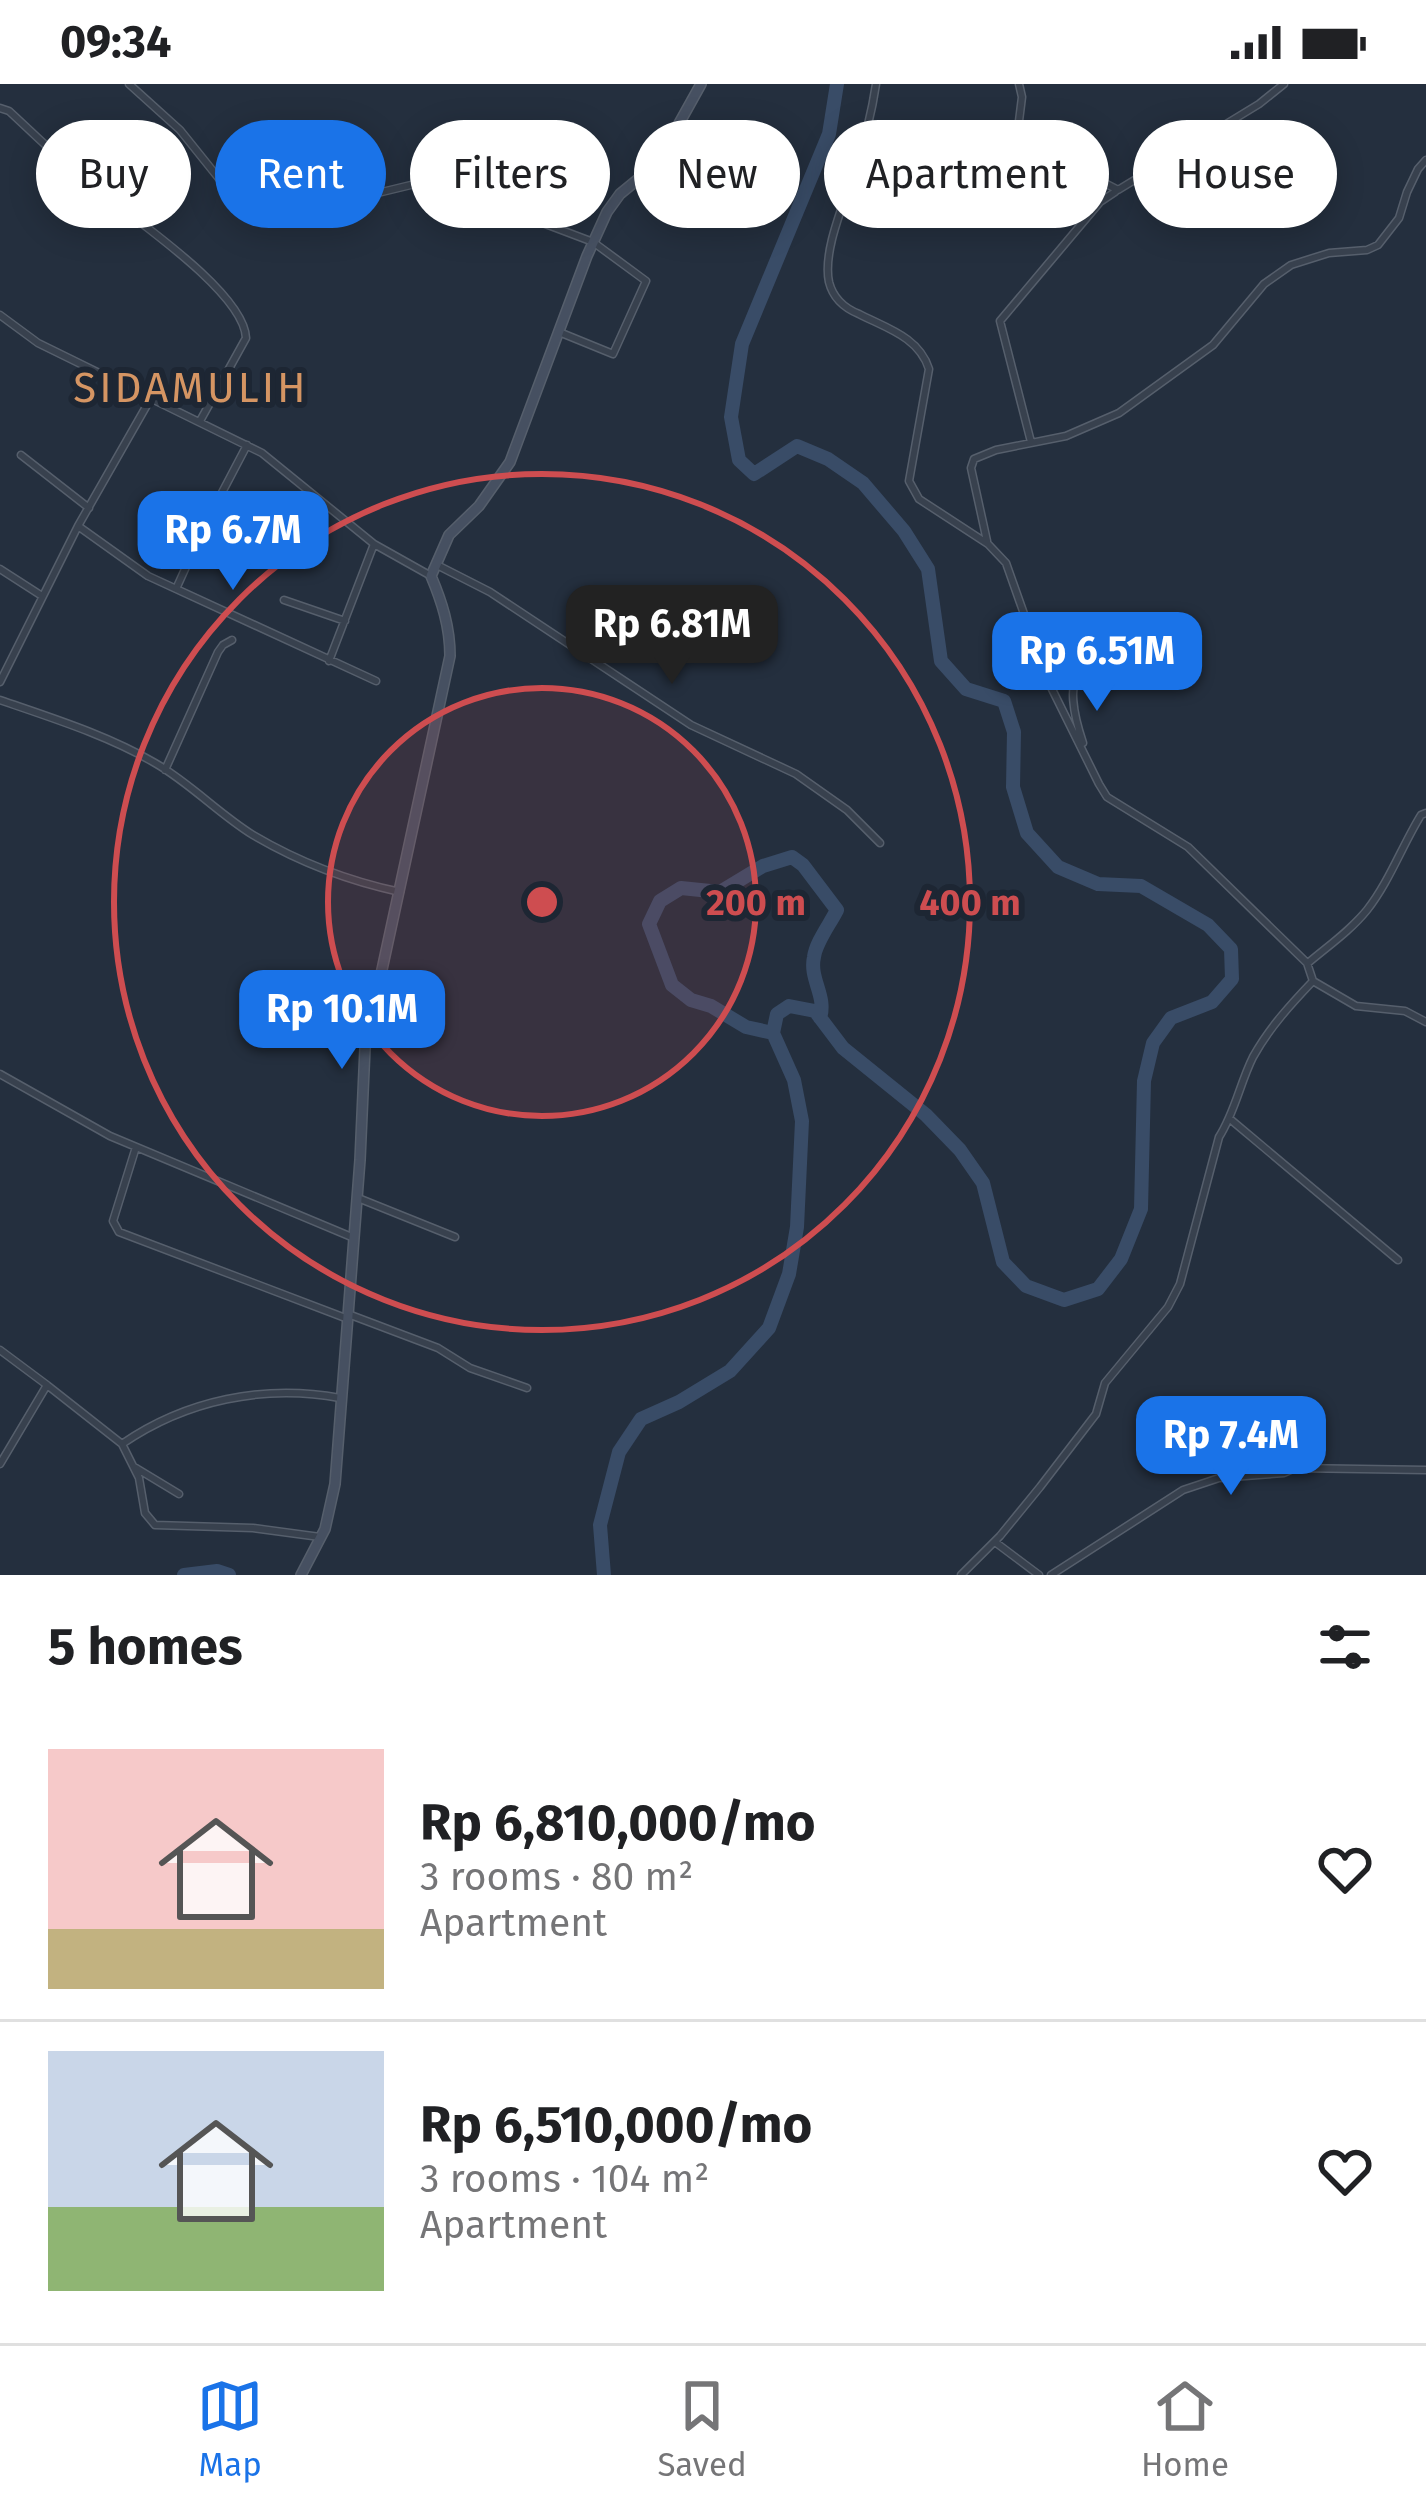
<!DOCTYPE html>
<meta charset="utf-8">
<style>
:root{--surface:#fff;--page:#f2f2f2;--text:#202124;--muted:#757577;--line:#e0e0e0;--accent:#1a73e8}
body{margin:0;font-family:"Fira Sans",sans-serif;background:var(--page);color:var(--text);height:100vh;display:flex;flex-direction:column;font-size:45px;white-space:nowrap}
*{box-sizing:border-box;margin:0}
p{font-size:39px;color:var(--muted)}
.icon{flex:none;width:66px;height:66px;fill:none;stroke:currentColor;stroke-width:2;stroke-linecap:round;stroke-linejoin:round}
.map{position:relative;height:1491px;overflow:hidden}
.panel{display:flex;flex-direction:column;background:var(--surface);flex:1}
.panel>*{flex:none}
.guide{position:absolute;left:36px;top:36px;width:1356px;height:108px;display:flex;gap:24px}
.price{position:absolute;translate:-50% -102px;padding:0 27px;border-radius:24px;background:var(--accent);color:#fff;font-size:39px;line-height:78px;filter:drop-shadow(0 3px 6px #0008)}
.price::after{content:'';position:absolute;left:50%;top:72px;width:36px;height:27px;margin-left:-18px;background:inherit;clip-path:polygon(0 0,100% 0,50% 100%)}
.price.current{background:#222;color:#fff}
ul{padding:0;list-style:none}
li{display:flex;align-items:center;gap:36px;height:300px;padding:0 48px}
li+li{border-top:3px solid var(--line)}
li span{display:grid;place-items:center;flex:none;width:336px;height:240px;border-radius:0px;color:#555}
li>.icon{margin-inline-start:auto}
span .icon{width:144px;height:144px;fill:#fffc;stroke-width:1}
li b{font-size:51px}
h2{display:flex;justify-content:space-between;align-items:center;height:144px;padding:0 48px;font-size:51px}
.chip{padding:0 42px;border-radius:54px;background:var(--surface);box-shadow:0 6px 30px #0003;font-size:42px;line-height:108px}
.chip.current{background:var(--accent);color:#fff}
.status{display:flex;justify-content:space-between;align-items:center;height:84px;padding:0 60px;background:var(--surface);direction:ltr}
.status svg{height:33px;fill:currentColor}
.tabs{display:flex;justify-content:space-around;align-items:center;height:168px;border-top:3px solid var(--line);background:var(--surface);font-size:33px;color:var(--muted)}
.tabs a{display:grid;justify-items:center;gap:6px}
.tabs .current{color:var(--accent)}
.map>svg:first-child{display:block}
</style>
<div class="status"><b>09:34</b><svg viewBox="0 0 49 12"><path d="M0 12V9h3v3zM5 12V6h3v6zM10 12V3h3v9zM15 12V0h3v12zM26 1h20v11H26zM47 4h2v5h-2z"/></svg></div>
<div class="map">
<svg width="1426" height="1491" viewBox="0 0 1426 1491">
<rect width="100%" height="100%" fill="#242f3e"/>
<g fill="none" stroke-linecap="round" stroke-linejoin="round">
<!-- river -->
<path stroke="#394c67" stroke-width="14" d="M 773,949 L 746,943 L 711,922 L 691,916 L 672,901 L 649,840 L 660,817 L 681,804 L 720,808 L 763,782 L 792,773 L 803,781 L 837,826 C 830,840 816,858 814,873 C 809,895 827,912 820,934
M 184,1491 L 217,1487 L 229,1491
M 604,1491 L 600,1441 L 619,1368 L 641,1335 L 679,1318 L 730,1287 L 769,1244 L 789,1190 L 797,1143 L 802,1037 L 794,996 L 773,949 L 777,930 L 789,922 L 815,927 L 843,964 L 926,1031 L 960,1066 L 983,1099 L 1003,1178 L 1026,1202 L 1064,1216 L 1098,1205 L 1121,1175 L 1141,1125 L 1144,997 L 1153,959 L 1171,934 L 1212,918 L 1232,895 L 1231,865 L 1208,841 L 1141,802 L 1098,800 L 1058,783 L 1027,749 L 1013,703 L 1014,648 L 1004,617 L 966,605 L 941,577 L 928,485 L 904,447 L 863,399 L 828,375 L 797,362 L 754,390 L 739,376 L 731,333 L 742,260 L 829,50 L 837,0"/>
<!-- street casing -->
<g stroke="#565f6c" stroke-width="9">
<path id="street" d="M 129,0 L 180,46 L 233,112 L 251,120 L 295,129 L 415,100 L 466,110 L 593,158 L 646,197 L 613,270 L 559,248
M 876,0 C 872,27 865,55 856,81 C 847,113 822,165 829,198 C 833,214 844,224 859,230 C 886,244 919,253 929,285 L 909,397 L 919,415 L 988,460 L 1006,479 L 1047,595 L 1099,700 L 1107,713 L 1188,763 L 1307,879 L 1313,897 C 1291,920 1269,944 1253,973 C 1240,999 1235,1028 1219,1053 L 1180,1200 L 1168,1223 L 1105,1299 L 1096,1330 L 1040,1403 L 1000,1452 L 961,1491
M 1019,0 L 1022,13 L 1019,37 L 1032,57 L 1049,70 L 1118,106 L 1259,20 L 1284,0
M 0,24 L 9,27 C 34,50 58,74 84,95 C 122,127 244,206 246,254 L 200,337
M 0,231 L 38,259 L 262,369 L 374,460 L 431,492
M 1031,358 L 1000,237 L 1100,118 L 1115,108
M 21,371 L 89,424
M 78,442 L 148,492 L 376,597
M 987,457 L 971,384 L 974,375 L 996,366 L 1066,352 L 1119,329 L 1213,261 L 1264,200 L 1291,181 L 1329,169 L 1367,166 L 1378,161 L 1399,134 L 1407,108 L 1418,85 L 1426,76
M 437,481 L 490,508 L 691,641 L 796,690 L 847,726 L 880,759
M 0,485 L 42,512
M 176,505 L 205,441 L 247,361
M 284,516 L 345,537
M 1083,576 C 1066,600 1074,632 1083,659
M 329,577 L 374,460
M 0,598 L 78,442 L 151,314
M 0,616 C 52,634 107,651 155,679 C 190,699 219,730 253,751 C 297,777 349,797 400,808
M 165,686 L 218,568 L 223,561 L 232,556
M 1308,879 C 1328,862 1350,847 1367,826 C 1389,798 1402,762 1421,731 L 1426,729
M 1313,897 L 1356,922 L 1405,927 L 1426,938
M 0,990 L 110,1052 L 354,1154
M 1230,1035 L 1398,1176
M 136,1063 L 113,1137 L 119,1148 L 348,1235
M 358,1114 L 455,1153
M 348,1230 L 438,1264 L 470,1284 L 527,1304
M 0,1266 L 47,1301
M 122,1360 C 186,1316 264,1300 340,1314
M 0,1380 L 47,1301 L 122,1360 L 139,1394 L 145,1429 L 155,1441 L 253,1444 L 320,1453
M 136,1384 L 179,1410
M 995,1458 L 1039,1491
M 1051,1491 L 1183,1406 L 1219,1394 L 1284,1389 L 1295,1384 L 1426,1386"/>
</g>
<!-- secondary casing -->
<g stroke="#565f6c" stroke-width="12">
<path id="secondary" d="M 301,1491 L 325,1445 L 335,1400 L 360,1076 L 365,964 L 450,572 C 450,543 442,518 431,492 L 449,451 L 479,422 L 510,378 L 587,172 L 607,128 L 620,110 L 648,87 L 666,63 L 701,0"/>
</g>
<!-- street -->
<use href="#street" stroke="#38414e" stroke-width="6"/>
<!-- secondary -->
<use href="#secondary" stroke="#465061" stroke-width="9"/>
</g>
<!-- distance rings -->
<circle cx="542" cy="818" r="214" fill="#ce4d50" fill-opacity=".12"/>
<g fill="none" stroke="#ce4d50" stroke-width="6">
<circle cx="542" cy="818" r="214"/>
<circle cx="542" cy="818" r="428"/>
</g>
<g text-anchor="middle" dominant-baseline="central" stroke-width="12" stroke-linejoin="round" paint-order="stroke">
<!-- quarter labels -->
<g font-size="42" letter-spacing="3" fill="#d59563" stroke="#1d2633">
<text x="191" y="304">SIDAMULIH</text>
</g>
</g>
<circle cx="542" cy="818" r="18" fill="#ce4d50" stroke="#1d2633" stroke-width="6"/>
<g font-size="36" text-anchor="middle" font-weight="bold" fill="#ce4d50" stroke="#1d2633" stroke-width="12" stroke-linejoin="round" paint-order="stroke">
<text x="756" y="831">200 m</text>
<text x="970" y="831">400 m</text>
</g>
</svg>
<b class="price" style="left:233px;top:509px">Rp 6.7M</b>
<b class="price current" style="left:672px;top:603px">Rp 6.81M</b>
<b class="price" style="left:1097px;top:630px">Rp 6.51M</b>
<b class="price" style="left:342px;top:988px">Rp 10.1M</b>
<b class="price" style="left:1231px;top:1414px">Rp 7.4M</b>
<div class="guide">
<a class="chip">Buy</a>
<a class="chip current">Rent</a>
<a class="chip">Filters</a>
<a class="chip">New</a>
<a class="chip">Apartment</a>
<a class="chip">House</a>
</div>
</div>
<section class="panel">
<h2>5 homes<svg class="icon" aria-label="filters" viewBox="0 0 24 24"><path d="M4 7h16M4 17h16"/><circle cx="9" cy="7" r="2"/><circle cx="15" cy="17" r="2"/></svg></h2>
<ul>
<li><span style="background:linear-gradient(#f6c9c9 75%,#c2b280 0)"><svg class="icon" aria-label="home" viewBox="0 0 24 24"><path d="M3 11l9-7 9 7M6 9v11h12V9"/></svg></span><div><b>Rp 6,810,000/mo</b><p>3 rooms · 80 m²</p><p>Apartment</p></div><svg class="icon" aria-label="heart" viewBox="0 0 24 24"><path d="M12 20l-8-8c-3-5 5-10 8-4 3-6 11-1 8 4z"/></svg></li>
<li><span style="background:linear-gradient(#c9d6e8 65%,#8fb573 0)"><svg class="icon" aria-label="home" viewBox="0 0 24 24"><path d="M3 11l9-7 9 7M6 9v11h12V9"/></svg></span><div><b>Rp 6,510,000/mo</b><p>3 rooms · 104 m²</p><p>Apartment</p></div><svg class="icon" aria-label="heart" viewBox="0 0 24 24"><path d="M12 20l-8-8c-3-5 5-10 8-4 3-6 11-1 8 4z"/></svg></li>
</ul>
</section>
<nav class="tabs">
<a class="current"><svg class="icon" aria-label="map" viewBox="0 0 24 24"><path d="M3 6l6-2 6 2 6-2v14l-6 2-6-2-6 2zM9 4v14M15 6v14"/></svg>Map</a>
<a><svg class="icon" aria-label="saved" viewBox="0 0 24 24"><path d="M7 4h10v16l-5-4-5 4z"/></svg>Saved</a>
<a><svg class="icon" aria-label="home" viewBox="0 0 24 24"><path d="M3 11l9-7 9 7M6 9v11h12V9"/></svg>Home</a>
</nav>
